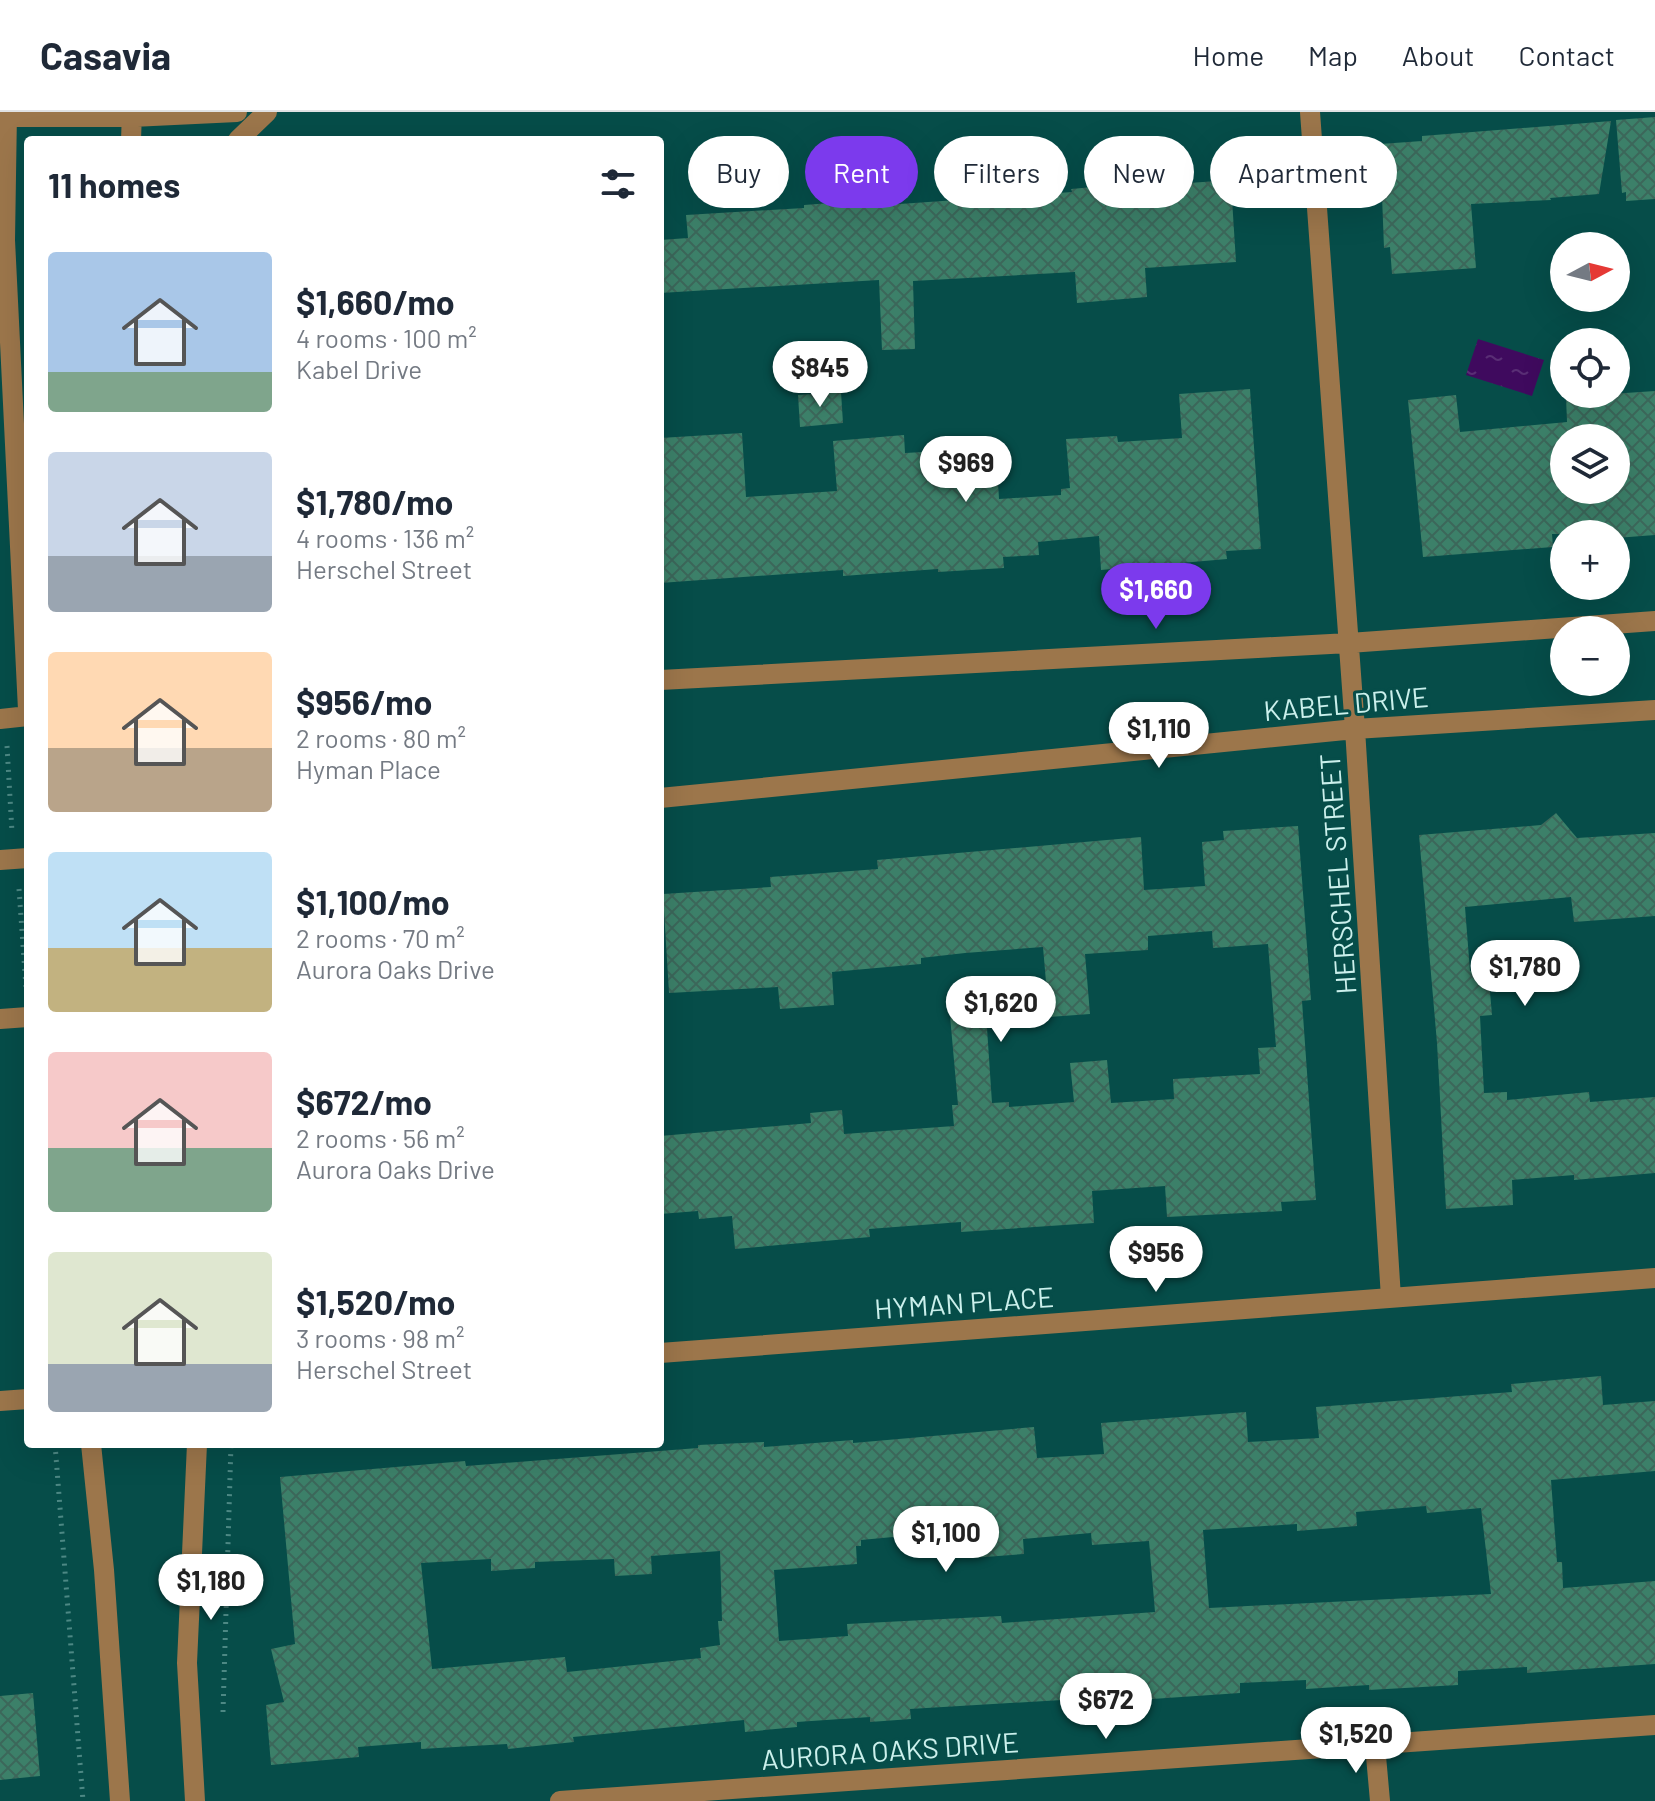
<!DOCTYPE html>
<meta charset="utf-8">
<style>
:root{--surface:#fff;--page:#f2f2f3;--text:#1f2937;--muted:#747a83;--line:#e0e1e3;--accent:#7c3aed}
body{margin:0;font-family:Barlow,sans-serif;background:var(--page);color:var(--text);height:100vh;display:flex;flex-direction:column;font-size:30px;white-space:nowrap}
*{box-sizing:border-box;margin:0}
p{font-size:26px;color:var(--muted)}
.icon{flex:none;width:44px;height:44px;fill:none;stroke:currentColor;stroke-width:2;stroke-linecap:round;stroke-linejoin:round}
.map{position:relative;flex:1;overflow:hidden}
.details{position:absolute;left:24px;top:24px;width:640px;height:1312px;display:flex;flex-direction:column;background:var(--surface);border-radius:8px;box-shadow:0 8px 32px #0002}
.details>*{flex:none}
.guide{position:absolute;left:688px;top:24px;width:760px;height:72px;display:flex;gap:16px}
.needle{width:52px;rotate:83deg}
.controls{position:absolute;left:1550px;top:120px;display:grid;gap:16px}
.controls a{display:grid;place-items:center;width:80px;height:80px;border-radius:50%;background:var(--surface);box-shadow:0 8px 32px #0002;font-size:40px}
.price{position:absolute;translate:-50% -68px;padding:0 18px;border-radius:28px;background:#fff;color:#222;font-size:26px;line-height:52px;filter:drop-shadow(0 2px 4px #0008)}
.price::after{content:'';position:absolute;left:50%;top:48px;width:24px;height:18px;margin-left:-12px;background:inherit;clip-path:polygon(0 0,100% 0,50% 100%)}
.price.selected{background:var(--accent);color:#fff}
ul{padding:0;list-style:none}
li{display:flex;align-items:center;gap:24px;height:200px;padding:0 24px}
li span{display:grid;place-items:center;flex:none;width:224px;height:160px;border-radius:8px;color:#555}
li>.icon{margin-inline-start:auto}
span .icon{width:96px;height:96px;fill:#fffc;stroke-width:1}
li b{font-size:34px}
h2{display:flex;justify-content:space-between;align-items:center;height:96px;padding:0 24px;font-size:34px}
.tag{padding:0 28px;border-radius:36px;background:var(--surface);box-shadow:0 8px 32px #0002;font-size:28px;line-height:72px}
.tag.selected{background:var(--accent);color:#fff}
header{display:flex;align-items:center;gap:48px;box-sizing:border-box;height:112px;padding:0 40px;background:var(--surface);border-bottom:2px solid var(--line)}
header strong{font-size:38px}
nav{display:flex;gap:44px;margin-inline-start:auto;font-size:28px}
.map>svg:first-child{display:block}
</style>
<header>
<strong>Casavia</strong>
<nav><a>Home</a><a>Map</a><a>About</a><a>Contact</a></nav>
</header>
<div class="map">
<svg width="1655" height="1689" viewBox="0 0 1655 1689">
<defs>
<pattern id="water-ripples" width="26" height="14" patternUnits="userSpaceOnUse" patternTransform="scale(2)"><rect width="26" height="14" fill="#3f0a5e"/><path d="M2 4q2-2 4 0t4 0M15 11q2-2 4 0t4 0" fill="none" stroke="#592e75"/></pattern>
<pattern id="building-cross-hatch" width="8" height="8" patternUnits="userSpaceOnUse" patternTransform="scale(2)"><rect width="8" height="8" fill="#3c8069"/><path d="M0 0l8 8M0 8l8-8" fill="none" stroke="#3c675a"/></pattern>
</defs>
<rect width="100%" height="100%" fill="#064d49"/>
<!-- water -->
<path fill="url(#water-ripples)" d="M 1478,227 L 1544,248 L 1532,284 L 1466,263 Z"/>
<!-- building -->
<path fill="url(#building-cross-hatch)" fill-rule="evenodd" d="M 1655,5 L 1655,87 L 1626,89 L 1626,80 L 1622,81 L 1616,8 Z
M 1611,9 L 1599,82 L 1550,86 L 1551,88 L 1471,92 L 1476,156 L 1392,162 L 1390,135 L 1384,136 L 1380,32 L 1422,29 L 1422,24 Z
M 1217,69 L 1218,72 L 1231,71 L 1236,150 L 1145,156 L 1147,185 L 1077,191 L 1075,160 L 913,169 L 915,237 L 882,238 L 879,168 L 660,181 L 660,128 L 688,126 L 686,103 L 804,96 L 804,93 L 884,87 L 885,93 L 1072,80 L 1071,77 L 1104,74 L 1104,77 Z
M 1250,277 L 1261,437 L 1226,439 L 1227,447 L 1101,458 L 1099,424 L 1038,430 L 1039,443 L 1003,445 L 1004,456 L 938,460 L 938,457 L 843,464 L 843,458 L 660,471 L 660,326 L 742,321 L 746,385 L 837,379 L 833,329 L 904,323 L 905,341 L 996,336 L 999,387 L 1061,383 L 1061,377 L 1070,376 L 1066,327 L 1117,324 L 1118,330 L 1182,326 L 1179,282 Z
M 1655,279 L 1655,423 L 1616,426 L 1616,422 L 1552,422 L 1553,435 L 1423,445 L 1408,288 L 1456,283 L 1460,320 L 1567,310 L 1566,285 ZM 1564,326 L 1616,326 L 1616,378 L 1564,378 Z
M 841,280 L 843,311 L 800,315 L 798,283 Z
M 1556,701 L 1577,726 L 1655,721 L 1655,804 L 1574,810 L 1571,785 L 1465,795 L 1470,859 L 1488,857 L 1492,903 L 1480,904 L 1484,981 L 1507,980 L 1507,988 L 1589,980 L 1590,990 L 1655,985 L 1655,1061 L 1574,1068 L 1574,1063 L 1512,1068 L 1513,1093 L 1446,1097 L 1437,931 L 1419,723 L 1541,713 Z
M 1298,714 L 1311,888 L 1302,889 L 1316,1088 L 1281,1090 L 1282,1099 L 1167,1105 L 1165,1074 L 1092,1079 L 1094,1111 L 961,1120 L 961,1110 L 869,1117 L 870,1125 L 735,1137 L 732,1104 L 699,1107 L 698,1099 L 660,1102 L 660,1024 L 811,1011 L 810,1001 L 842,998 L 844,1022 L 954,1014 L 952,993 L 958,993 L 950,904 L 986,901 L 992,991 L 1009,990 L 1009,995 L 1074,990 L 1070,951 L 1107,948 L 1111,991 L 1174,987 L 1173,967 L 1260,962 L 1258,936 L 1276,935 L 1268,832 L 1213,836 L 1212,819 L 1148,824 L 1148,838 L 1085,842 L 1090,902 L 1049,905 L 1043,835 L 965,841 L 921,846 L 921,852 L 832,860 L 834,893 L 780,897 L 778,875 L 669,881 L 663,782 L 771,775 L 770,765 L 878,757 L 877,748 L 1141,725 L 1144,778 L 1205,774 L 1202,730 L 1224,728 L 1223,719 Z
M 1601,1264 L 1603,1293 L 1655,1289 L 1655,1359 L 1551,1368 L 1557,1450 L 1562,1450 L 1563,1476 L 1655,1469 L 1655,1552 L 1527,1561 L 1527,1555 L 1458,1559 L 1458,1573 L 1369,1578 L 1369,1573 L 1306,1577 L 1306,1568 L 1240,1571 L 1240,1581 L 1079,1592 L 1079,1587 L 910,1597 L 911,1607 L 870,1610 L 870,1605 L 797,1610 L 797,1615 L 745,1620 L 744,1608 L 573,1625 L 574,1630 L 508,1637 L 507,1632 L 421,1637 L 421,1630 L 358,1635 L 359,1645 L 271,1653 L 266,1593 L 284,1590 L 271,1537 L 295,1532 L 280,1365 L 465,1349 L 466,1354 L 698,1336 L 698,1333 L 764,1330 L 764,1335 L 853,1328 L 853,1331 L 1034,1315 L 1037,1346 L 1104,1342 L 1101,1311 L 1246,1300 L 1248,1330 L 1319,1326 L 1316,1295 L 1512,1280 L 1511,1272 ZM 1426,1394 L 1427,1401 L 1481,1396 L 1491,1482 L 1209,1496 L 1203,1418 L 1297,1412 L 1297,1419 L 1357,1414 L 1356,1400 ZM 936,1421 L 937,1438 L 971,1435 L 972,1446 L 1024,1442 L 1023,1427 L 1091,1421 L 1092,1433 L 1149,1429 L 1155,1500 L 1002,1511 L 1001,1504 L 847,1512 L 848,1524 L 779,1529 L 774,1458 L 857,1452 L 856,1434 L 861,1434 L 861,1428 ZM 720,1439 L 722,1509 L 718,1509 L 720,1533 L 700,1536 L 701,1546 L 567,1560 L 565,1545 L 432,1557 L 421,1451 L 491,1447 L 491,1459 L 535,1456 L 535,1450 L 614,1447 L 615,1464 L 652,1462 L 651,1444 Z
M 33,1581 L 40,1664 L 0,1668 L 0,1584 Z"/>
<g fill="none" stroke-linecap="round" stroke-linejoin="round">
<!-- path -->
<path stroke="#4d8884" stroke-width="5" stroke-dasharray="2 6" stroke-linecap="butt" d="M 7,634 L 12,720
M 19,777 L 26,875
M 55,1332 L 83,1689
M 223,1600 L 231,1332"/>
<!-- minor -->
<path stroke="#9c764b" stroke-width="20" d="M 7,0 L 5,128 L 28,598
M 1310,0 L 1355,617 L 1391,1186
M 6,5 L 132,5 L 237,0
M 131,28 L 132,0
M 238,28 L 267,0
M 660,568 L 1349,531 L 1655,509
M 0,607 L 28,604
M 660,686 L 1355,617 L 1655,598
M 0,748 L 28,746
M 0,907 L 28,905
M 660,1241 L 1655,1166
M 0,1289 L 28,1287
M 91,1332 L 104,1458 L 120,1689
M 1375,1633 L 1380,1689
M 195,1689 L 187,1551 L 197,1332
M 560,1689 L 1655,1613"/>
</g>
<g text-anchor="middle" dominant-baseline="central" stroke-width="6" stroke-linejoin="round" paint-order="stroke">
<!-- street labels -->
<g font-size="28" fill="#cbf0ec" stroke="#064d49">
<text transform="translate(1346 591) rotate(-5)">KABEL DRIVE</text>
<text transform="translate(1337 762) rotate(-94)">HERSCHEL STREET</text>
<text transform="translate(964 1190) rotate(-4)">HYMAN PLACE</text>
<text transform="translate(890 1638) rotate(-4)">AURORA OAKS DRIVE</text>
</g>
</g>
</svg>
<div class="controls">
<a><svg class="needle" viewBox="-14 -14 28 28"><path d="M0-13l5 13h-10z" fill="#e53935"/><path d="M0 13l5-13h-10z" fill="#747a83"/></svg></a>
<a><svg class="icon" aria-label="locate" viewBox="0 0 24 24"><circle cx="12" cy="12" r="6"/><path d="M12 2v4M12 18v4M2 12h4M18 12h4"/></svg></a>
<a><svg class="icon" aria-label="layers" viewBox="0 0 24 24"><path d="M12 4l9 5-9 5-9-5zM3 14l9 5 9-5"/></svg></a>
<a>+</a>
<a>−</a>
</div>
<b class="price" style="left:820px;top:297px">$845</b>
<b class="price" style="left:966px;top:392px">$969</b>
<b class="price selected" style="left:1156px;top:519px">$1,660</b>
<b class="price" style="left:1159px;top:658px">$1,110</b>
<b class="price" style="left:1525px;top:896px">$1,780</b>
<b class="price" style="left:1001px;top:932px">$1,620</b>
<b class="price" style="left:1156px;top:1182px">$956</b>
<b class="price" style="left:946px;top:1462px">$1,100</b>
<b class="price" style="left:211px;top:1510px">$1,180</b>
<b class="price" style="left:1106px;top:1629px">$672</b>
<b class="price" style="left:1356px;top:1663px">$1,520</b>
<div class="guide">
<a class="tag">Buy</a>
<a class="tag selected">Rent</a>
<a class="tag">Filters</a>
<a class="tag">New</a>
<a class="tag">Apartment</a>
</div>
<section class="details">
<h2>11 homes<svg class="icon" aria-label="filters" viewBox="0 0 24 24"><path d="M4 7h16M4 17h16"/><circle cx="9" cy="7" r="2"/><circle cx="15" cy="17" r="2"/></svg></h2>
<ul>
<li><span style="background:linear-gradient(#a9c7e8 75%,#7fa58c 0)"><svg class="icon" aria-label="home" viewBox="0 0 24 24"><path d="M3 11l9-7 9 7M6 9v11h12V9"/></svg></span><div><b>$1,660/mo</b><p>4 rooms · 100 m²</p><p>Kabel Drive</p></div></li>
<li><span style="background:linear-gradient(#c9d6e8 65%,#9aa5b1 0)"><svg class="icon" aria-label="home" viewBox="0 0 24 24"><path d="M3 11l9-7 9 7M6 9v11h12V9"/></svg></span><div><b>$1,780/mo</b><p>4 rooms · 136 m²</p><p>Herschel Street</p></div></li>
<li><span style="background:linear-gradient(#ffd9b3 60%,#b9a48a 0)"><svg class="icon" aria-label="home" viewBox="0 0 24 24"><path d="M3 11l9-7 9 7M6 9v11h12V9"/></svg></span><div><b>$956/mo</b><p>2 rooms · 80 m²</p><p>Hyman Place</p></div></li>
<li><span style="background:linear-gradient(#bfe0f5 60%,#c2b280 0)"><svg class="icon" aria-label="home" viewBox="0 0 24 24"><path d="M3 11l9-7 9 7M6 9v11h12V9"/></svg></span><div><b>$1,100/mo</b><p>2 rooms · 70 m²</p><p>Aurora Oaks Drive</p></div></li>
<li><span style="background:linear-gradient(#f6c9c9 60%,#7fa58c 0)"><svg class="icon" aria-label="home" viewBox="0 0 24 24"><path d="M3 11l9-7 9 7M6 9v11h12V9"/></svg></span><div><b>$672/mo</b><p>2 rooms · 56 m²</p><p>Aurora Oaks Drive</p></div></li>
<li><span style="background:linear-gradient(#dfe7d0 70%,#9aa5b1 0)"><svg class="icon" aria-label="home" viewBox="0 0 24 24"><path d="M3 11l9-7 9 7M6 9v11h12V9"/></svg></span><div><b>$1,520/mo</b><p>3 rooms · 98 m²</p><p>Herschel Street</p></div></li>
</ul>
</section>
</div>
